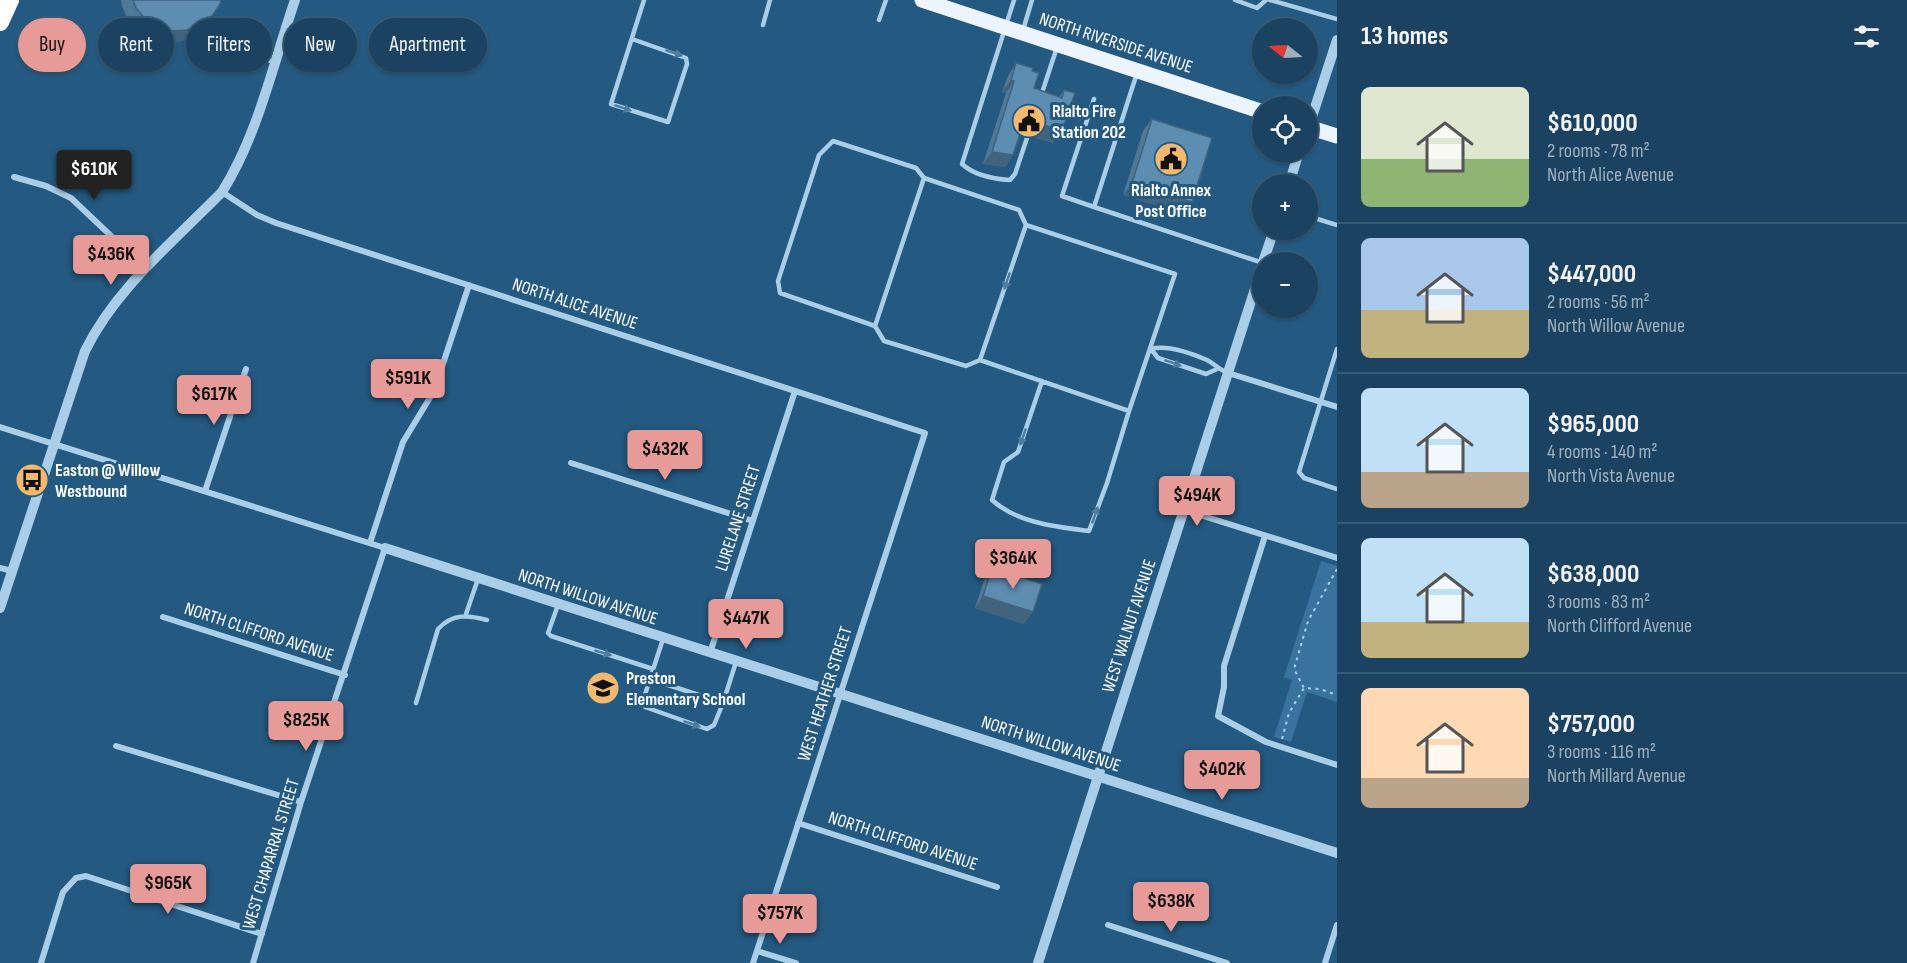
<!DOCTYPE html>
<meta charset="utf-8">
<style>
:root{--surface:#1b4361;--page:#244a67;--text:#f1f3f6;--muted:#a0b0bd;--line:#395c76;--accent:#e69b98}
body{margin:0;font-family:"Sofia Sans Condensed",sans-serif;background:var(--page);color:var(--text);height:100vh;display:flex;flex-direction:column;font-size:22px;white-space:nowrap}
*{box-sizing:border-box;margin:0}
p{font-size:20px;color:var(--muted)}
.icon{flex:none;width:33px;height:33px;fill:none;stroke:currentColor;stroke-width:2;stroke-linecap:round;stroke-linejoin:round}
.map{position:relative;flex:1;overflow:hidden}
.details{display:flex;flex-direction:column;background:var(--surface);width:570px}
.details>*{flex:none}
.hud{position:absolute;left:18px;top:18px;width:570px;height:54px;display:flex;gap:12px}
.needle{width:39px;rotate:288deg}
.tools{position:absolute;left:1252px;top:18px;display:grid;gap:12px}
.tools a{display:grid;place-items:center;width:66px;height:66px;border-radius:50%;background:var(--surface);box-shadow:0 2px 4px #0004,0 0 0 2px var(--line);font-size:30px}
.price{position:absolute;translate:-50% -51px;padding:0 14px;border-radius:6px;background:var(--accent);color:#111;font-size:20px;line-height:39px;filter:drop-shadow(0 2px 3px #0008)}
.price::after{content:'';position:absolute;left:50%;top:36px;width:18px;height:14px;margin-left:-9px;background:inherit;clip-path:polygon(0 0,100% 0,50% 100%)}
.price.current{background:#222;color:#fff}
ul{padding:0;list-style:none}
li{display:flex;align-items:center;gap:18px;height:150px;padding:0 24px}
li+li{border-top:2px solid var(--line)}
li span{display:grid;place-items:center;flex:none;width:168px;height:120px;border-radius:9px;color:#555}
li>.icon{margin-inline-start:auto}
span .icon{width:72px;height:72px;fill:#fffc;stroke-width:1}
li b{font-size:26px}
h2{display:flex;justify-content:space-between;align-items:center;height:72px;padding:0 24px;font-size:26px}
.pill{padding:0 21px;border-radius:27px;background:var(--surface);box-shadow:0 2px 4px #0004,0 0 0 2px var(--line);font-size:21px;line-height:54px}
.pill.current{background:var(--accent);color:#111}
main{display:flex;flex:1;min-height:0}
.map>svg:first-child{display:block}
</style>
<main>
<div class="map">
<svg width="1337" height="963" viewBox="0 0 1337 963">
<rect width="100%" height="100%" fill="#245981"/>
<!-- green -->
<path fill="#38739e" d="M 1321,561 L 1337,566 L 1337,702 L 1307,692 L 1291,742 L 1274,737 L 1292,680 L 1284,677 Z"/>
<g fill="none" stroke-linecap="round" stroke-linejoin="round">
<!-- path -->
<path stroke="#aacee7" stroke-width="2" stroke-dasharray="3 4.5" stroke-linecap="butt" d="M 1337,569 L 1308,621 L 1294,669 L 1304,688 L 1320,689 L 1337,695
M 1282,739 L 1289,713 L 1304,688"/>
<!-- service -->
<path stroke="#aacee7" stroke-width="4.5" d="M 1014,0 L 962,164 C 975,176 993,179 1010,180 L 1015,174 L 1030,129
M 1235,0 L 1257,8 L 1266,0
M 1270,0 L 1337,19
M 879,20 L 886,0
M 763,25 L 770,0
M 1023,30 L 1032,0
M 632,39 L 686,58 L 687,64 L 668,122 L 611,104 L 644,0
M 208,40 L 274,62
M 1137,73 L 1094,207 L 1263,263
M 1041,96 L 1057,47
M 1094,99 L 1062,196 L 1094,207
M 1308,216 L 1337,225
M 875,326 L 924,178 L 916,168 L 833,141 L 819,155 L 778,281 L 780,293 L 875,326 L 884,341 L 966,366 L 980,360 L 1129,411 L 1175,274 L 1026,225 L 1019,210 L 924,178
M 1337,349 L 1299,472 L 1304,478 L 1337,489
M 980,360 L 1026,225
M 1217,369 L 1206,374 L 1158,358 L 1151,349 C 1168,344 1191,353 1207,360 C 1215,364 1219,370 1228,373
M 1042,381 L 1018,452 L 1004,462 L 992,500 C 1017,523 1057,527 1089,531 L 1107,483 L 1129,411
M 558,605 L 548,633 L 551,636 L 653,669
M 466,614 L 478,579
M 663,639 L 650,679 L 723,703 L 736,662
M 650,679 L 643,701 L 645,707 L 707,729 L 714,725 L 723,703
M 416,703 L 438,629 C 453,613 468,615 487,620"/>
<!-- minor -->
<path stroke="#aacee7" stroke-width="6" d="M 14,177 L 46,186 L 71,198 L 146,269
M 222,192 L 257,215 L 276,223 L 925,433 L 753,963
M 1228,373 L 1337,407
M 0,427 L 385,548 L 301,802 L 253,963
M 571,463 L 753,521
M 205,491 L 246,369
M 1184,510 L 1337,558
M 1265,536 L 1224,666 L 1224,687 L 1218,716 L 1266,742 L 1337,765
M 370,543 L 403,442 L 434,391 L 469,285
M 0,568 L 12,571
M 163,617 L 345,675
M 710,653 L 795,391
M 116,746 L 301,802
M 798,823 L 997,887
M 1108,925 L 1227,963
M 757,951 L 796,963
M 41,963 L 63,892 L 76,878 L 86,876 L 262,934
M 1325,963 L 1337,925"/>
<!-- tertiary -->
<path stroke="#aacee7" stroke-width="10" d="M 1308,129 L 1337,40
M 1289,184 L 1299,152
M 1263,262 L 1274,230
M 385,548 L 1337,853
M 0,608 L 85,351 C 116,288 174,241 222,192 C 258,135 273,64 295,0
M 1038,963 L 1263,264"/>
<!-- primary -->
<path stroke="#ecf5fd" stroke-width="15" d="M 922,0 L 1263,112
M 1308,127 L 1337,136"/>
<!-- motorway -->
<path stroke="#fff" stroke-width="18" d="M 0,22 L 10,0"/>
</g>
<!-- wall -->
<path fill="#507998" d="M 121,0 L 221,0 L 203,28 L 192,37 L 178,42 L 164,43 L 150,40 L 138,32 L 128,21 L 122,6 Z
M 1016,63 L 1032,71 L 1034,88 L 1059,97 L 1064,90 L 1062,131 L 1053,143 L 1021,133 L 1013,155 L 1005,167 L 983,164 L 1006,93 L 1002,92 L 1008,76 Z
M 1152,119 L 1183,214 L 1123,195 L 1143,131 Z
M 992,568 L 1024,624 L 975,608 L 984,580 Z"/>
<!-- shaded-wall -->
<path fill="#41637c" d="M 212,16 L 203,28 L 192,37 L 178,42 L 164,43 L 150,40 L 159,27 Z
M 1011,80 L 1014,81 L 1006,93 L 1002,92 Z
M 1025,119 L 1062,131 L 1053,143 L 1017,131 Z
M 992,152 L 1013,155 L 1005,167 L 983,164 Z
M 1132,183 L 1192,202 L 1183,214 L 1123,195 Z
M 983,596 L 1033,612 L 1024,624 L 975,608 Z"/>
<!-- building -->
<path fill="#5d8db1" stroke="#41637c" stroke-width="1.5" d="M 133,0 L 221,0 L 220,4 L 212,16 L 200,25 L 187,30 L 173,31 L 159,27 L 146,20 L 136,8 Z
M 1016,63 L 1033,68 L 1032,71 L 1039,73 L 1034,88 L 1062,98 L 1064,90 L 1075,93 L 1062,131 L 1025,119 L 1013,155 L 992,152 L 1014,81 L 1011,80 Z
M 1152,119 L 1212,138 L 1192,202 L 1132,183 Z
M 992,568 L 1042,584 L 1033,612 L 983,596 Z"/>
<!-- one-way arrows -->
<defs><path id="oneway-solid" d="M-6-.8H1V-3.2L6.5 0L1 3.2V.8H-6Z" transform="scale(1.5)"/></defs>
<g fill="#4c7ca0">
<use href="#oneway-solid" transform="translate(674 53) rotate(19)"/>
<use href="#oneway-solid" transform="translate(623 108) rotate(18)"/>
<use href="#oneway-solid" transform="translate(1007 281) rotate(109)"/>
<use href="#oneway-solid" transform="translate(1173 363) rotate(19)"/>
<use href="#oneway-solid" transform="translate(1023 437) rotate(109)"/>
<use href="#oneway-solid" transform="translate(1095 515) rotate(-71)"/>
<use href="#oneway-solid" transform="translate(603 653) rotate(17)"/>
<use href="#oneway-solid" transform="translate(692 724) rotate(19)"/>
</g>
<!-- icons -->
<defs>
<g id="civic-disc" transform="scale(1.725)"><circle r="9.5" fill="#f2b96e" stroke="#245981"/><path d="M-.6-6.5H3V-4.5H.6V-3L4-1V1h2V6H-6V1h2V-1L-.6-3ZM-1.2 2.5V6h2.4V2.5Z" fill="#111"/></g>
<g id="bus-disc" transform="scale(1.725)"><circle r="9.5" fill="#f2b96e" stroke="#245981"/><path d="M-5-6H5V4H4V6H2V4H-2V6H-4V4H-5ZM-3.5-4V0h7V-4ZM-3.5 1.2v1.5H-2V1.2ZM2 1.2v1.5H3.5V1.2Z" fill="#111"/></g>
<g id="school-disc" transform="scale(1.725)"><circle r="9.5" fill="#f2b96e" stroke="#245981"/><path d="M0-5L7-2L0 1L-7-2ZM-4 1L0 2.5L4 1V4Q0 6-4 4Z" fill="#111"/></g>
</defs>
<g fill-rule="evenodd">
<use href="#civic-disc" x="1029" y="121"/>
<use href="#civic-disc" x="1171" y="159"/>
<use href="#bus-disc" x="32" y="480"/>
<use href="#school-disc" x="603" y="688"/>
</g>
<g text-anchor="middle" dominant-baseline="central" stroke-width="6" stroke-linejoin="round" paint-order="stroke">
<!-- street labels -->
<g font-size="18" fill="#fff" stroke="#245981">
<text transform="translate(1116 43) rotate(18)">NORTH RIVERSIDE AVENUE</text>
<text transform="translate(575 304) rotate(18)">NORTH ALICE AVENUE</text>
<text transform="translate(738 518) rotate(-72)">LURELANE STREET</text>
<text transform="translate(588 597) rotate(18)">NORTH WILLOW AVENUE</text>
<text transform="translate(1129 626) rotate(-72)">WEST WALNUT AVENUE</text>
<text transform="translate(259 632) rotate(18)">NORTH CLIFFORD AVENUE</text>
<text transform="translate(825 694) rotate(-72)">WEST HEATHER STREET</text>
<text transform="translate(1051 744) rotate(18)">NORTH WILLOW AVENUE</text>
<text transform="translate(903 841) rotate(18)">NORTH CLIFFORD AVENUE</text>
<text transform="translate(271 854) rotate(-73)">WEST CHAPARRAL STREET</text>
</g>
<!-- poi labels -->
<g font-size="18" font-weight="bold" fill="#fff" stroke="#245981" text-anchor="start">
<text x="1052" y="111">Rialto Fire<tspan x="1052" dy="21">Station 202</tspan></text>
<text x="1171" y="190" text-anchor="middle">Rialto Annex<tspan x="1171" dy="21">Post Office</tspan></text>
<text x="55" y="470">Easton @ Willow<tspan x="55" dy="21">Westbound</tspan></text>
<text x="626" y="678">Preston<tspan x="626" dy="21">Elementary School</tspan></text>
</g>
</g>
</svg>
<div class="tools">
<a><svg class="needle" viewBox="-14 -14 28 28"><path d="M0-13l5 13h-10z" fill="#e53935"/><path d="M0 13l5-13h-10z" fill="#a0b0bd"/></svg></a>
<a><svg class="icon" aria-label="locate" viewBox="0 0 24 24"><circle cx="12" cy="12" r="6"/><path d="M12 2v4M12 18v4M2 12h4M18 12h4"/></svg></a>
<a>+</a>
<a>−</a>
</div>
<b class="price current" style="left:94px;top:201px">$610K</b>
<b class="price" style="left:111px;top:286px">$436K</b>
<b class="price" style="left:408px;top:410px">$591K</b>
<b class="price" style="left:214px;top:426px">$617K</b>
<b class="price" style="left:665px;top:481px">$432K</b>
<b class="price" style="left:1197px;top:527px">$494K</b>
<b class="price" style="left:1013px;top:590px">$364K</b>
<b class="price" style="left:746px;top:650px">$447K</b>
<b class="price" style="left:306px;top:752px">$825K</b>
<b class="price" style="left:1222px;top:801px">$402K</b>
<b class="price" style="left:168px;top:915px">$965K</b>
<b class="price" style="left:1171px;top:933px">$638K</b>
<b class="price" style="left:780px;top:945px">$757K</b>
<div class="hud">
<a class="pill current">Buy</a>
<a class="pill">Rent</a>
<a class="pill">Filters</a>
<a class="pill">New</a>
<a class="pill">Apartment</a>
</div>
</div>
<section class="details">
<h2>13 homes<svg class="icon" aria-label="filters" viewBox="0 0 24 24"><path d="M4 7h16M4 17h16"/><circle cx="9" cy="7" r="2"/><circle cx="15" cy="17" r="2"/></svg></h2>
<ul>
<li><span style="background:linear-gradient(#dfe7d0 60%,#8fb573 0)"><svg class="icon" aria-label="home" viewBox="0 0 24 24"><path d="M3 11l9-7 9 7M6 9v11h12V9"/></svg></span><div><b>$610,000</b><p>2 rooms · 78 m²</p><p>North Alice Avenue</p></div></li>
<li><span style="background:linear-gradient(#a9c7e8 60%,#c2b280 0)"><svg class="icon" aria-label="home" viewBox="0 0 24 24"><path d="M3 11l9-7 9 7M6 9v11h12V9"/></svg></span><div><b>$447,000</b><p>2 rooms · 56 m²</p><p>North Willow Avenue</p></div></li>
<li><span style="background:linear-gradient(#bfe0f5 70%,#b9a48a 0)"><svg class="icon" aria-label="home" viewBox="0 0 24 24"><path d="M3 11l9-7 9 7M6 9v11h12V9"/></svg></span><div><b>$965,000</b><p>4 rooms · 140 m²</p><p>North Vista Avenue</p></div></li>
<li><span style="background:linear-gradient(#bfe0f5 70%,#c2b280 0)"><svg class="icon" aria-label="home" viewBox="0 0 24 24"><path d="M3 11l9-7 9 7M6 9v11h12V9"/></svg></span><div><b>$638,000</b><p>3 rooms · 83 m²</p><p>North Clifford Avenue</p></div></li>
<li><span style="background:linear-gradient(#ffd9b3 75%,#b9a48a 0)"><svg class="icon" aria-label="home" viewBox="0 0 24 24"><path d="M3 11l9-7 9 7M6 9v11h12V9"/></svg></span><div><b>$757,000</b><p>3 rooms · 116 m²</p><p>North Millard Avenue</p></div></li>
</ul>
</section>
</main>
